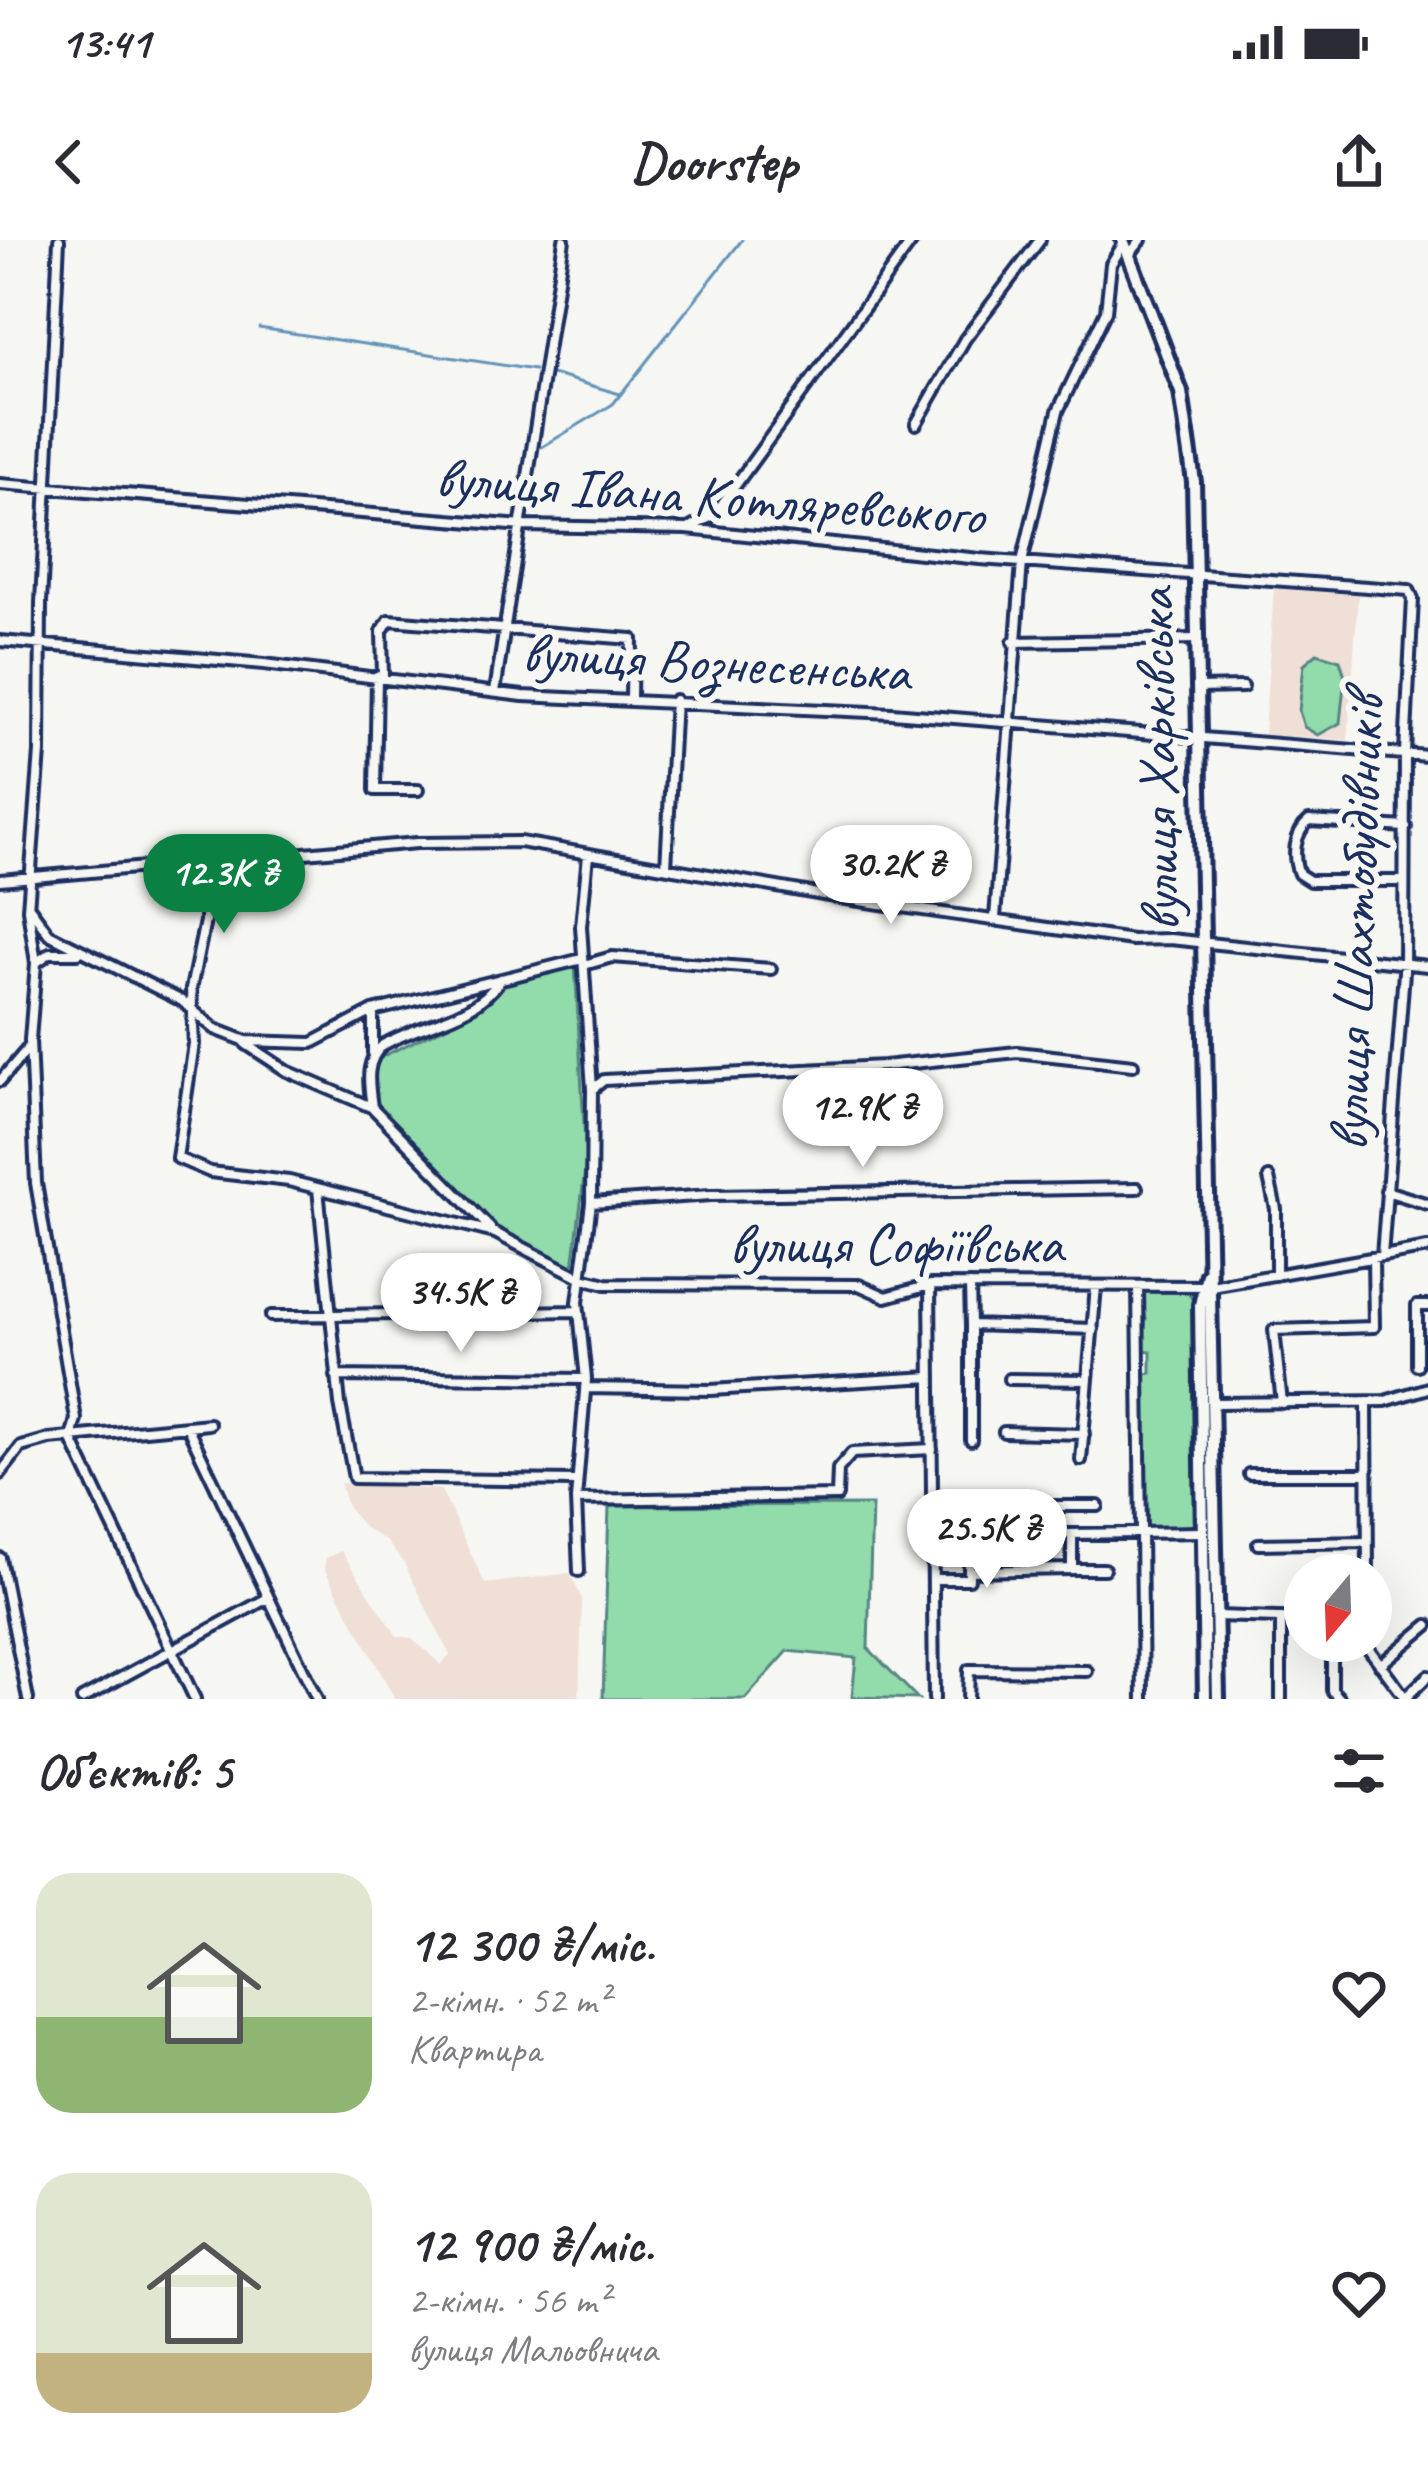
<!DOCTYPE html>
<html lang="uk">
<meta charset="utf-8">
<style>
:root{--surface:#fff;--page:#f2f2f3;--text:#2b2b33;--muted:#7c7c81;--accent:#0b8043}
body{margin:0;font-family:Caveat,sans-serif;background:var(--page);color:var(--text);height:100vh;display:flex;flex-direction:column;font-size:45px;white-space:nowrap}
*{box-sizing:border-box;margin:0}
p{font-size:39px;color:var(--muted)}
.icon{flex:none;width:66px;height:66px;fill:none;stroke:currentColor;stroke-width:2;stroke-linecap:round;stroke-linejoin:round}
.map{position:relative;height:1459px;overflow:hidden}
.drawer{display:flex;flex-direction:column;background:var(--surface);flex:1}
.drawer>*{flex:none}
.needle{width:78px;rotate:199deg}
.tools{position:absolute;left:1284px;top:1314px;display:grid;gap:24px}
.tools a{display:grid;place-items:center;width:108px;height:108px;border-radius:50%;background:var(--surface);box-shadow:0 12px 48px #0002;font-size:60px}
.price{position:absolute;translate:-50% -102px;padding:0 27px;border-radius:42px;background:#fff;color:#222;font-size:39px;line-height:78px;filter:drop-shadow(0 3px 6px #0008)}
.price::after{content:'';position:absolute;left:50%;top:72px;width:36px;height:27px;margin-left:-18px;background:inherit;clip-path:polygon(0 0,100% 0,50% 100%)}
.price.current{background:var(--accent);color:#fff}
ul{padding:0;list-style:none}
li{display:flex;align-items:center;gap:36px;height:300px;padding:0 36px}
li span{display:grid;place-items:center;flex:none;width:336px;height:240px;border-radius:36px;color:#555}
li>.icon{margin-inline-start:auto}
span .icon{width:144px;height:144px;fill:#fffc;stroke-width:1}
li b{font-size:51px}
h2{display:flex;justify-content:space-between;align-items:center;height:144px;padding:0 36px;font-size:51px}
.status{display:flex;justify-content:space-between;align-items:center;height:84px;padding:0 60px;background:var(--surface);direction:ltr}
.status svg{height:33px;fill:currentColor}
header{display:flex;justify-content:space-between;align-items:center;height:156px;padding:0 36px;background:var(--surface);font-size:54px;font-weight:800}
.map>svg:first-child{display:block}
</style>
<div class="status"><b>13:41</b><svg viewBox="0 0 49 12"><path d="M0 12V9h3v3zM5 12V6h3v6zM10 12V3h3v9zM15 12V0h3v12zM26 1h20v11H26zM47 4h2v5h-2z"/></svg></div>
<header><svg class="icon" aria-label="back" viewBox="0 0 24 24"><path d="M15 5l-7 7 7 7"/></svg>Doorstep<svg class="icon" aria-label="share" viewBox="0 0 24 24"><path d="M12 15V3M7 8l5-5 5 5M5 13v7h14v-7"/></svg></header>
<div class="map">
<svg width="1428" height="1459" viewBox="0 0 1428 1459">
<rect width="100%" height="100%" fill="#f6f6f2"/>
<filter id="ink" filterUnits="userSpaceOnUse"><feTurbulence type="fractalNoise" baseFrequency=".00833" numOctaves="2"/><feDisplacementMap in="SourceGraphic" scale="24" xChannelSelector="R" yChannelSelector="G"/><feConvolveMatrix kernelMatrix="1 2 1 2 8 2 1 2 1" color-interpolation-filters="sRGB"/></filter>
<g filter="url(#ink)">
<!-- built -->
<path fill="#efdfd6" d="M 1274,349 L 1358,355 L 1348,500 L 1264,494 Z
M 340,1243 L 441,1250 L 485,1344 L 570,1333 L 582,1359 L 579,1459 L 395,1459 L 324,1328 L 326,1318 L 341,1311 L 397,1396 L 412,1398 L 441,1425 L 450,1415 L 404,1323 L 386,1301 L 362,1286 L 347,1266 Z"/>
<!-- green -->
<path fill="#92dbab" stroke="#568584" stroke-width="3" d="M 1317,413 L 1340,420 L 1345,436 L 1340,483 L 1318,495 L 1304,487 L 1299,471 L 1304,424 Z
M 575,724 L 586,922 L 573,1027 L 567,1033 L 493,994 L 378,872 C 370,854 371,835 381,817 L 466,777 L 504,742 Z
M 1146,1049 L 1186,1050 L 1195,1063 L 1198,1279 L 1190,1287 L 1144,1288 L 1142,1135 L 1151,1133 L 1151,1111 L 1142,1110 L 1146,1078 L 1141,1056 Z
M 872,1265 L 868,1408 L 918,1459 L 852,1457 L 856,1418 L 788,1411 L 745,1459 L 603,1459 L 609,1266 Z"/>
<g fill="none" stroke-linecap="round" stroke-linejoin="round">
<!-- stream -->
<path stroke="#6493b9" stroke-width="3" d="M 259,88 L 534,130
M 548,133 L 620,154
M 542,207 L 613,164 L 742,0"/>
<!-- street casing -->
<g stroke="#1b2f5e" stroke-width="16">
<path id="street" d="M 59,0 L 41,363 L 40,512 L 28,669 L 36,723 L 30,800 L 36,943 L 76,1179 L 71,1198
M 1129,15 L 1141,0
M 916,184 L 965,99 L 1040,0
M 0,244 L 523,286 L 687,289 L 980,319 L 1409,350 L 1413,359 L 1405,513 L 1404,732 L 1382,1016
M 688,289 L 714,275 L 913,0
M 0,401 L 264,424 L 523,456 L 892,473 L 1428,516
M 1013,402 L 1197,399
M 377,436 L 375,550 L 418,550
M 383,437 L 382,391 L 389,380 L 632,399 L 631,457
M 1198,448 L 1243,447
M 495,452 L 564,0
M 207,622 L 205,681 L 191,749 L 194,804 L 177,918 L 210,932 L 289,941 L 495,993 L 582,1038 L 606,1044 L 859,1045 L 886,1057 L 930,1045 L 1211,1046 L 1428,1008
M 666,627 L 675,460
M 0,640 L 417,603 L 520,602 L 846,659 L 1132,700 L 1170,699 L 1428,726
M 1404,641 L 1310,641 L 1299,634 C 1292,617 1294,593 1309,581 L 1406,587
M 30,668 L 49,694 L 182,761 L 215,789 L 246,801 L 312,803 L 373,771 L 582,719
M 995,678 L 1022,322 L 1058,171 L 1106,71 L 1111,24 L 1124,3
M 37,722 L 50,713 L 78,713
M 584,725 L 612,717 L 771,729
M 373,771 L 373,813
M 246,804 L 287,831 L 371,867
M 0,841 L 29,807
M 594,848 L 604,840 L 884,826 L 1017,812 L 1133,825
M 1269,938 L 1276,969 L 1276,1035
M 318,949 L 340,1164 L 354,1238 L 575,1241
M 1386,951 L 1428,964
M 591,963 L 711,955 L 1137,948
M 490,988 L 372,867 C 369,845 364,821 383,805 C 424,781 472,781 501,739
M 930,1045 L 934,1459
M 970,1045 L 971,1085
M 1138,1046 L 1143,1459
M 271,1076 L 578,1071
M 1417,1125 L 1417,1066 L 1428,1066
M 336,1136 L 586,1139
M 1009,1139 L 1088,1140
M 585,1148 L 711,1150 L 931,1137
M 1367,1162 L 1368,1335
M 1215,1163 L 1385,1161 L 1428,1148
M 1282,1163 L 1274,1090 L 1374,1087 L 1373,1018
M 187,1186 L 317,1459
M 1004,1192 L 1084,1194
M 71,1198 L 195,1459
M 971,1200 L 971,1085 L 1093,1089
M 1081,1220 L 1096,1046
M 0,1234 L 21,1207 L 49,1199 L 209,1184
M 1249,1234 L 1367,1234
M 576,1260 L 586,1139 L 578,1062 L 591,963 L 592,849 L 581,686 L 588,615
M 972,1266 L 1037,1266
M 1037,1295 L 1037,1266 L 1098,1266
M 933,1296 L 1203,1292
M 1258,1304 L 1367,1302
M 0,1318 L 28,1459
M 1072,1329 L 1104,1329
M 579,1331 L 576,1260 L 837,1256 L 838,1229 L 852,1213 L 932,1209
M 969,1331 L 1072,1329 L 1072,1295
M 934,1339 L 969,1339 L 969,1295
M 1217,1376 L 1305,1379
M 1281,1378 L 1281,1459
M 1332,1401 L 1332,1450 L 1340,1459
M 1363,1401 L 1406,1459
M 1380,1425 L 1428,1385
M 1405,1458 L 1428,1436
M 82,1459 L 266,1359
M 968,1459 L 969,1430 L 1087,1431"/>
</g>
<!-- secondary casing -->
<g stroke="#1b2f5e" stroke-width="20">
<path id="secondary" d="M 1123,0 L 1181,152 L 1194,242 L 1218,1459
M 1205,1459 L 1200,1065 L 1207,1034"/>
</g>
<!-- street -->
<use href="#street" stroke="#f6f6f2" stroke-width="8"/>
<!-- secondary -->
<use href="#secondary" stroke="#f6f6f2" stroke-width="10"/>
</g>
</g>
<g text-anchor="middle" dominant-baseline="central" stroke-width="12" stroke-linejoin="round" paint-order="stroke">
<!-- street labels -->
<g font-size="57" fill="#1b2f5e" stroke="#f6f6f2">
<text transform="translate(710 256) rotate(4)">вулиця Івана Котляревського</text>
<text transform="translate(716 422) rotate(3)">вулиця Вознесенська</text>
<text transform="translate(1157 520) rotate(-91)">вулиця Харківська</text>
<text transform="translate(1356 683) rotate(-88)">вулиця Шахтобудівників</text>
<text x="896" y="1004">вулиця Софіївська</text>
</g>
</g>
</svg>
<div class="tools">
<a><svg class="needle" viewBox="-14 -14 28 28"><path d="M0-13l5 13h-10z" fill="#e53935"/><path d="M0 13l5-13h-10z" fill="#7c7c81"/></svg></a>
</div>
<b class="price" style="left:891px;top:687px">30.2K ₴</b>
<b class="price current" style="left:224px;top:696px">12.3K ₴</b>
<b class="price" style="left:863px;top:930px">12.9K ₴</b>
<b class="price" style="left:461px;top:1115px">34.5K ₴</b>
<b class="price" style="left:987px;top:1351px">25.5K ₴</b>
</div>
<section class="drawer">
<h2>Об’єктів: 5<svg class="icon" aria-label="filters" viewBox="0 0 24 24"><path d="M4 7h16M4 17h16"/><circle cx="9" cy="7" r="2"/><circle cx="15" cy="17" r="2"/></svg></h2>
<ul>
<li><span style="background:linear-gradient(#dfe7d0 60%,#8fb573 0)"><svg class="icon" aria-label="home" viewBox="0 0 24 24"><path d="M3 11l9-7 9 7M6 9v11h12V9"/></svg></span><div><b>12 300 ₴/міс.</b><p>2-кімн. · 52 m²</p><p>Квартира</p></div><svg class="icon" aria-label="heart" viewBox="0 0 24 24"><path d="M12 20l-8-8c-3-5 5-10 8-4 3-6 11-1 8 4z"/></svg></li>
<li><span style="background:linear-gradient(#dfe7d0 75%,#c2b280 0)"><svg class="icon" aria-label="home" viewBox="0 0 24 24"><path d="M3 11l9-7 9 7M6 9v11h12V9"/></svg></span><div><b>12 900 ₴/міс.</b><p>2-кімн. · 56 m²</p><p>вулиця Мальовнича</p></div><svg class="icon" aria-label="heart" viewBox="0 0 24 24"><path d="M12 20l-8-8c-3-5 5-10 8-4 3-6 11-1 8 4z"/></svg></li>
</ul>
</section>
